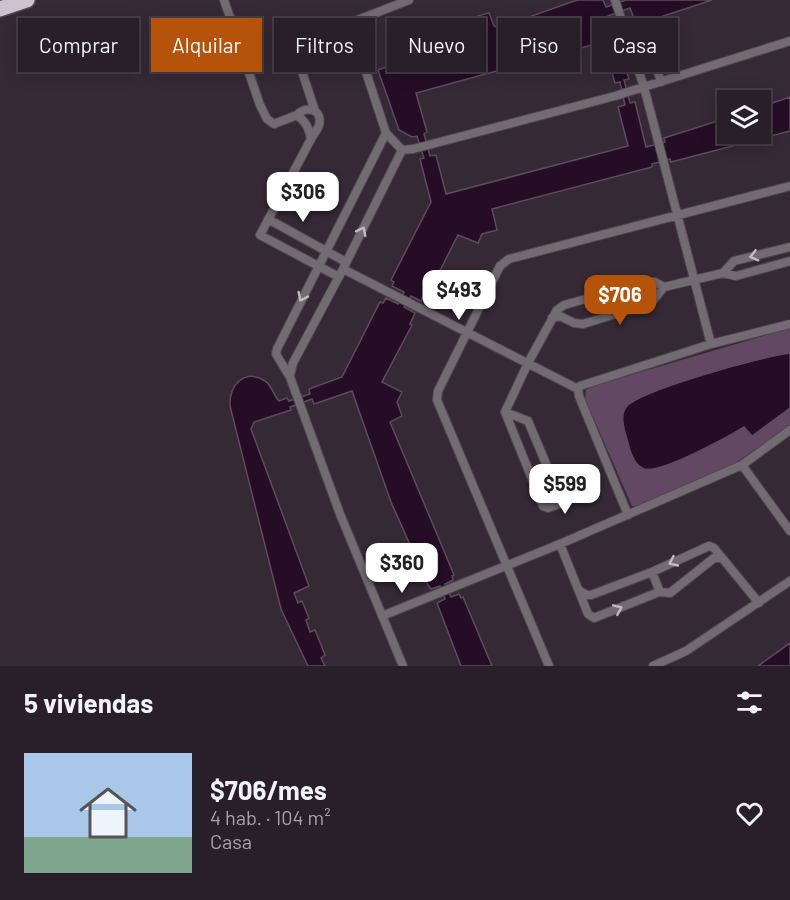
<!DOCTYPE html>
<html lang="es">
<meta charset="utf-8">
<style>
:root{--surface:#281f28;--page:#302730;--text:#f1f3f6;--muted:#a5a2a8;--line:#443d45;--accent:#b45309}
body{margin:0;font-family:Barlow,sans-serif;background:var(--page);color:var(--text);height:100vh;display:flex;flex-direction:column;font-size:22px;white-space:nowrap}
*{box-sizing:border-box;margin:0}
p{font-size:20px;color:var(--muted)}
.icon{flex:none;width:33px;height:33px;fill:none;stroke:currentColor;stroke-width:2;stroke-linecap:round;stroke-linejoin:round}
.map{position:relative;height:666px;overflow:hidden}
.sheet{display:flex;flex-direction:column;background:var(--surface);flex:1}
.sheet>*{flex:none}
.top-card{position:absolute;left:18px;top:18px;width:754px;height:54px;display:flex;gap:12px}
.buttons{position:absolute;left:717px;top:90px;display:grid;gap:12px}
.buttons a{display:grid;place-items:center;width:54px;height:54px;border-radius:0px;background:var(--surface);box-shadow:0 3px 15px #0003,0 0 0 2px var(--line);font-size:30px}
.price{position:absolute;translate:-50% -51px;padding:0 14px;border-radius:12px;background:#fff;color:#222;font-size:20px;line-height:39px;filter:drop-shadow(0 2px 3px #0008)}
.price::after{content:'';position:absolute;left:50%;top:36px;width:18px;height:14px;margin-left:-9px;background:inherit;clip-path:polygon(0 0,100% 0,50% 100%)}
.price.active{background:var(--accent);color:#fff}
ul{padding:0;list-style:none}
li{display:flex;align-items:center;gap:18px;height:150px;padding:0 24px}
li span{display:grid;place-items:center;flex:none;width:168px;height:120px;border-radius:0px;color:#555}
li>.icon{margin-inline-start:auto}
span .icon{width:72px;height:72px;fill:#fffc;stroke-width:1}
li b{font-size:26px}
h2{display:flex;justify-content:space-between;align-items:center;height:72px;padding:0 24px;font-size:26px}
.tag{padding:0 21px;border-radius:0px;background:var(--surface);box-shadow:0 3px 15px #0003,0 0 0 2px var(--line);font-size:21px;line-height:54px}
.tag.active{background:var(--accent);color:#fff}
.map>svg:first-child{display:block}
</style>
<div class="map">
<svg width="790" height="666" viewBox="0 0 790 666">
<rect width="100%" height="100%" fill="#352935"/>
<!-- green -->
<path fill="#624862" d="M 790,328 L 790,425 L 730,467 L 639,506 L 632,506 L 585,399 L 586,390 L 593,386 Z"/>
<!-- water -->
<path fill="#250d26" stroke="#5e4b5f" stroke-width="1.5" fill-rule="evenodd" d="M 577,0 L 603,0 L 606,7 L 626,0 L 712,0 L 651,20 L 651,22 L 637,26 L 630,8 L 608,16 L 629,79 L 624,80 L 630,103 L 635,102 L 646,147 L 665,142 L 664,138 L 727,118 L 728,134 L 760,134 L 761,107 L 790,97 L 790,131 L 671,162 L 670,159 L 652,164 L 652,167 L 492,209 L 497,230 L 482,234 L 478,243 L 458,235 L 426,298 L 423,297 L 421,301 L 411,296 L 404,307 L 415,313 L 410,324 L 412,325 L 382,382 L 402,392 L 397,402 L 402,416 L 390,422 L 454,575 L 452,576 L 453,580 L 445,584 L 451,597 L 459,594 L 461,598 L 463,597 L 492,666 L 461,666 L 437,603 L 445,599 L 440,586 L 431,589 L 428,585 L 391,502 L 352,391 L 314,404 L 312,399 L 290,407 L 291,410 L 254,422 L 251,429 L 309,586 L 294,593 L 298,603 L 302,601 L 309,618 L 306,620 L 310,632 L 315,630 L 325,655 L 321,658 L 325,666 L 308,666 L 281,609 L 230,406 C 229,385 245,368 265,381 C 272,385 273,395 279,401 L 287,398 L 289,401 L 310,394 L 309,389 L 342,377 L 380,302 L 383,303 L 386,298 L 398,304 L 404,292 L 392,286 L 394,282 L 391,280 L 431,202 L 420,159 L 424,158 L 417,136 L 412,137 L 399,130 L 378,70 L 480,34 L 482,30 L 478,16 L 489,13 L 494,26 L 498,28 ZM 603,42 L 615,83 L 620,82 L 625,105 L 618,107 L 628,146 L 446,194 L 436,155 L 430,156 L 424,134 L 427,132 L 416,93 Z
M 790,353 L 790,408 L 752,436 L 744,427 C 728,437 660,474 644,469 C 634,465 630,452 628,443 C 625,432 619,417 626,407 C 640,390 764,356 790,353 Z
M 790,643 L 790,666 L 758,666 Z"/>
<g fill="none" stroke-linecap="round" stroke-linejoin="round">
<!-- street casing -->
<g stroke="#514651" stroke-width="10">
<path id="street" d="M 224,0 L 260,105 L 267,119 L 274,124 L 297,115 C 306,122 309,128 311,139 L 260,235 L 339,277
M 615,0 L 644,87 L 711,344
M 291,38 L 315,111
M 631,43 L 645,39 L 648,41 L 661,82
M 297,115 C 306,105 323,109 319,125 C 318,129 313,135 311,139
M 386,133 L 277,349 L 276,354 L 290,377 L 340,514 L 403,666
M 402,150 L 413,149 L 615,96 L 790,41
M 402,150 L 386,133 L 350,23 L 409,0
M 268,219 L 346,262
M 343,269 L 578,389
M 723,273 L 734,261 L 790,247
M 552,318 L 560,316 L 574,323 L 583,324 L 651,303 L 664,287
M 290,375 L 293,363 L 343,269 L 402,150
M 505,412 L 528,421 L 560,497 L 559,504 L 548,508 L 543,506 L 505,412 L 528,363 L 557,310 L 564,305 L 648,282 L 655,282 L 664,287 L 723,273 L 736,276 L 790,261
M 742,465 L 790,531
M 628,515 L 579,396 L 578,389 L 580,386 L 711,344 L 790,324
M 560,544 L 588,614 L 594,618 L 659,592 L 670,593 L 714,558 L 722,558
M 652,572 L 660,592
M 580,591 L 587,595 L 591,595 L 652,572 L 709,546 L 714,548 L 759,603
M 382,616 L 560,544 L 742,465 L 790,430
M 549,666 L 437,400 L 438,391 L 500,266 L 509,259 L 790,186
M 653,666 L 686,651 L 790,581"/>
</g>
<!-- highway casing -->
<g stroke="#514651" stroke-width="18">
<path id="highway" d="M 0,9 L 27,0"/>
</g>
<!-- street -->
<use href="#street" stroke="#726c72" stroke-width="8"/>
<!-- highway -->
<use href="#highway" stroke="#d0c1d0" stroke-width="15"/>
</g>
<!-- one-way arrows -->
<defs><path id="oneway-chevron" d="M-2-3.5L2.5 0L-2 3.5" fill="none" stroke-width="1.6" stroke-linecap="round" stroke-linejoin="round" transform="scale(1.5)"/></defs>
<g stroke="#c2bac2">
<use href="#oneway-chevron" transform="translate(362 231) rotate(-63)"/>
<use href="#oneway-chevron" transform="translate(754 256) rotate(166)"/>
<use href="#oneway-chevron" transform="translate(302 297) rotate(116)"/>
<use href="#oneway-chevron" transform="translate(673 562) rotate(155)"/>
<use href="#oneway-chevron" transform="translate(618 609) rotate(-23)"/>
</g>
</svg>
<div class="buttons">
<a><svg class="icon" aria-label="layers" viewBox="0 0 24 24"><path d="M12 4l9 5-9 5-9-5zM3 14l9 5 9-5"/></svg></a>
</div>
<b class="price" style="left:303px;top:223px">$306</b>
<b class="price" style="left:459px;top:321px">$493</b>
<b class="price active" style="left:620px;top:326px">$706</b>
<b class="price" style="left:565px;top:515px">$599</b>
<b class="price" style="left:402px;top:594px">$360</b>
<div class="top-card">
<a class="tag">Comprar</a>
<a class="tag active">Alquilar</a>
<a class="tag">Filtros</a>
<a class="tag">Nuevo</a>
<a class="tag">Piso</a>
<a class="tag">Casa</a>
</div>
</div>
<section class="sheet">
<h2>5 viviendas<svg class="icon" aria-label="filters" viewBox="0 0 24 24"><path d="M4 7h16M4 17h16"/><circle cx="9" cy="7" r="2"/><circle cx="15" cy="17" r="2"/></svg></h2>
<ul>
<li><span style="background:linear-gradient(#a9c7e8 70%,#7fa58c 0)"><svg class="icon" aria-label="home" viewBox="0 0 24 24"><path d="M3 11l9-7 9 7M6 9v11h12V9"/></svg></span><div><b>$706/mes</b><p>4 hab. · 104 m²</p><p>Casa</p></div><svg class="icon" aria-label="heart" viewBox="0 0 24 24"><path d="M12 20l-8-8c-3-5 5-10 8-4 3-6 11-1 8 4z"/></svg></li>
</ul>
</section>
